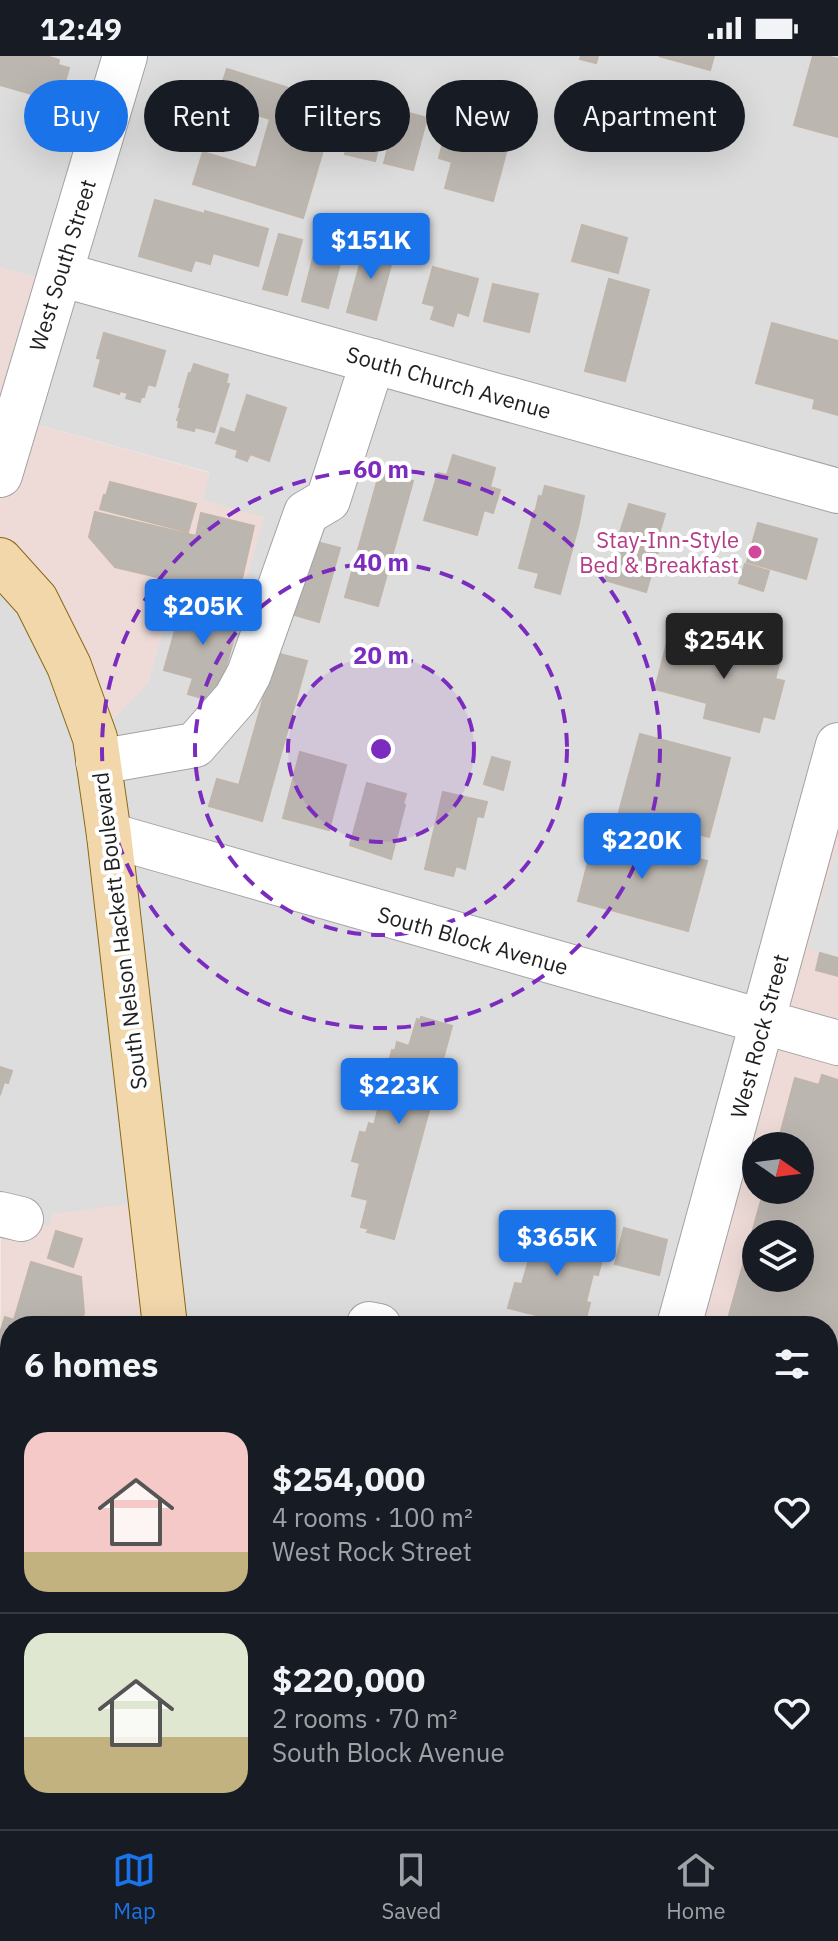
<!DOCTYPE html>
<meta charset="utf-8">
<style>
:root{--surface:#171b24;--page:#242831;--text:#f1f3f6;--muted:#9ea1a6;--line:#363941;--accent:#1a73e8}
body{margin:0;font-family:"IBM Plex Sans",sans-serif;background:var(--page);color:var(--text);height:100vh;display:flex;flex-direction:column;font-size:30px;white-space:nowrap}
*{box-sizing:border-box;margin:0}
p{font-size:26px;color:var(--muted)}
.icon{flex:none;width:44px;height:44px;fill:none;stroke:currentColor;stroke-width:2;stroke-linecap:round;stroke-linejoin:round}
.map{position:relative;flex:1;overflow:hidden}
.panel{position:absolute;left:0px;top:1260px;width:838px;height:514px;display:flex;flex-direction:column;background:var(--surface);border-radius:32px 32px 0 0;box-shadow:0 8px 32px #0002}
.panel>*{flex:none}
.top-card{position:absolute;left:24px;top:24px;width:790px;height:72px;display:flex;gap:16px}
.needle{width:52px;rotate:104deg}
.fabs{position:absolute;left:742px;top:1076px;display:grid;gap:16px}
.fabs a{display:grid;place-items:center;width:72px;height:72px;border-radius:50%;background:var(--surface);box-shadow:0 8px 32px #0002;font-size:40px}
.price{position:absolute;translate:-50% -68px;padding:0 18px;border-radius:8px;background:var(--accent);color:#fff;font-size:26px;line-height:52px;filter:drop-shadow(0 2px 4px #0008)}
.price::after{content:'';position:absolute;left:50%;top:48px;width:24px;height:18px;margin-left:-12px;background:inherit;clip-path:polygon(0 0,100% 0,50% 100%)}
.price.current{background:#222;color:#fff}
ul{padding:0;list-style:none}
li{display:flex;align-items:center;gap:24px;height:200px;padding:0 24px}
li+li{border-top:2px solid var(--line)}
li span{display:grid;place-items:center;flex:none;width:224px;height:160px;border-radius:24px;color:#555}
li>.icon{margin-inline-start:auto}
span .icon{width:96px;height:96px;fill:#fffc;stroke-width:1}
li b{font-size:34px}
h2{display:flex;justify-content:space-between;align-items:center;height:96px;padding:0 24px;font-size:34px}
.pill{padding:0 28px;border-radius:36px;background:var(--surface);box-shadow:0 8px 32px #0002;font-size:28px;line-height:72px}
.pill.current{background:var(--accent);color:#fff}
.status{display:flex;justify-content:space-between;align-items:center;height:56px;padding:0 40px;background:var(--surface);direction:ltr}
.status svg{height:22px;fill:currentColor}
.tabs{display:flex;justify-content:space-around;align-items:center;height:112px;border-top:2px solid var(--line);background:var(--surface);font-size:22px;color:var(--muted)}
.tabs a{display:grid;justify-items:center;gap:4px}
.tabs .current{color:var(--accent)}
.map>svg:first-child{display:block}
</style>
<div class="status"><b>12:49</b><svg viewBox="0 0 49 12"><path d="M0 12V9h3v3zM5 12V6h3v6zM10 12V3h3v9zM15 12V0h3v12zM26 1h20v11H26zM47 4h2v5h-2z"/></svg></div>
<div class="map">
<svg width="838" height="1773" viewBox="0 0 838 1773">
<rect width="100%" height="100%" fill="#efede7"/>
<!-- residential -->
<path fill="#ddd" d="M 0,0 L 838,0 L 838,689 L 679,1270 L 165,1270 L 49,1171 L 1,1158 L 0,1160 L 0,504 L 148,627 L 175,529 L 264,462 L 202,444 L 209,416 L 17,363 L 56,227 L 0,211 Z
M 0,1544 L 10,1547 L 10,1661 L 0,1697 Z
M 232,1764 L 544,1764 L 542,1773 L 236,1773 Z"/>
<!-- commercial -->
<path fill="#eedbd8" fill-rule="evenodd" d="M 0,211 L 57,227 L 17,363 L 210,417 L 203,444 L 264,461 L 240,548 L 175,530 L 148,627 L 95,682 L 0,504 Z
M 838,689 L 838,1773 L 542,1773 L 544,1764 L 828,1764 L 828,1270 L 679,1270 ZM 756,1090 L 800,1090 L 800,1134 L 756,1134 ZM 756,1178 L 800,1178 L 800,1222 L 756,1222 Z
M 150,1145 L 165,1270 L 10,1270 L 10,1547 L 0,1544 L 1,1158 L 49,1171 L 53,1158 Z
M 10,1661 L 10,1764 L 232,1764 L 236,1773 L 0,1773 L 0,1697 Z"/>
<!-- parking -->
<path fill="#dfdfdf" d="M 838,787 L 838,902 L 808,892 Z"/>
<!-- building -->
<path fill="#bcb6b0" stroke="#bfb5ab" stroke-width="2" fill-rule="evenodd" d="M 0,0 L 46,0 L 59,4 L 58,9 L 69,12 L 61,41 L 50,38 L 49,43 L 0,29 Z
M 581,0 L 598,0 L 596,7 L 580,3 Z
M 659,0 L 714,0 L 710,14 Z
M 813,0 L 827,0 L 838,3 L 838,81 L 794,69 Z
M 227,13 L 337,47 L 303,162 L 193,128 L 203,96 L 256,112 L 270,63 L 216,46 Z
M 360,43 L 389,50 L 375,105 L 345,98 Z
M 398,54 L 427,62 L 413,114 L 384,107 Z
M 448,68 L 461,71 L 462,69 L 510,82 L 493,145 L 445,132 L 452,106 L 439,102 Z
M 155,144 L 205,158 L 205,155 L 268,173 L 258,210 L 213,197 L 210,208 L 195,204 L 191,215 L 139,200 Z
M 582,169 L 627,182 L 618,217 L 572,205 Z
M 320,175 L 347,182 L 328,252 L 302,245 Z
M 279,178 L 302,184 L 287,239 L 263,233 Z
M 366,186 L 395,194 L 376,264 L 347,256 Z
M 433,211 L 478,223 L 468,260 L 457,256 L 453,270 L 431,263 L 435,250 L 423,247 Z
M 609,223 L 649,234 L 625,325 L 585,315 Z
M 493,228 L 538,238 L 529,276 L 484,265 Z
M 772,267 L 838,285 L 838,359 L 813,352 L 815,343 L 756,327 Z
M 104,277 L 165,295 L 155,330 L 148,328 L 144,341 L 141,341 L 140,346 L 126,342 L 128,337 L 120,335 L 119,338 L 94,330 L 101,303 L 97,302 Z
M 194,308 L 228,319 L 226,327 L 229,328 L 214,376 L 195,371 L 194,375 L 178,371 L 179,364 L 177,364 L 181,352 L 179,351 L 189,317 L 191,317 Z
M 247,339 L 286,352 L 269,405 L 250,398 L 247,405 L 236,401 L 238,394 L 216,387 L 221,372 L 235,377 Z
M 453,399 L 495,412 L 490,431 L 500,434 L 493,457 L 484,454 L 477,479 L 424,464 L 438,417 L 447,419 Z
M 380,415 L 413,425 L 378,550 L 345,541 Z
M 110,426 L 196,448 L 188,476 L 100,453 L 104,439 L 106,440 Z
M 545,430 L 584,440 L 579,467 L 560,538 L 535,531 L 539,517 L 519,512 L 534,456 L 535,457 L 539,440 L 542,441 Z
M 629,448 L 665,458 L 657,485 L 661,485 L 646,536 L 605,524 Z
M 95,456 L 196,480 L 201,457 L 254,470 L 238,540 L 115,511 L 89,481 Z
M 758,467 L 817,483 L 806,523 L 747,506 Z
M 309,484 L 340,492 L 319,566 L 288,557 Z
M 745,508 L 769,515 L 763,535 L 739,527 Z
M 214,545 L 234,551 L 231,561 L 239,564 L 216,646 L 188,638 L 193,622 L 164,614 L 183,546 L 212,554 Z
M 718,580 L 763,591 L 760,600 L 780,605 L 775,623 L 784,625 L 774,663 L 763,660 L 759,676 L 704,662 L 707,647 L 655,633 L 668,583 L 714,595 Z
M 276,597 L 307,605 L 262,765 L 209,750 L 217,723 L 239,729 Z
M 640,678 L 730,702 L 709,781 L 619,756 Z
M 300,696 L 346,709 L 329,774 L 283,762 Z
M 492,701 L 510,706 L 503,734 L 484,728 Z
M 367,727 L 406,738 L 403,748 L 405,749 L 391,803 L 350,789 Z
M 443,736 L 487,746 L 483,761 L 477,760 L 465,813 L 456,810 L 453,820 L 425,813 Z
M 596,775 L 707,805 L 688,875 L 578,845 Z
M 820,897 L 838,902 L 838,920 L 816,914 Z
M 421,961 L 452,970 L 394,1183 L 367,1176 L 369,1173 L 361,1171 L 368,1144 L 352,1140 L 360,1107 L 352,1105 L 360,1076 L 366,1077 L 369,1067 L 374,1069 L 378,1054 L 372,1053 L 379,1027 L 383,1028 L 392,994 L 395,995 L 397,986 L 409,990 L 417,963 L 421,964 Z
M 0,1011 L 12,1015 L 8,1027 L 4,1026 L 0,1039 Z
M 822,1019 L 838,1024 L 838,1290 L 828,1325 L 828,1270 L 726,1270 L 764,1134 L 800,1134 L 800,1090 L 777,1090 L 795,1022 L 819,1029 ZM 756,1178 L 800,1178 L 800,1222 L 756,1222 Z
M 530,1172 L 585,1186 L 586,1181 L 597,1184 L 595,1190 L 605,1192 L 598,1219 L 593,1218 L 586,1246 L 590,1247 L 584,1270 L 566,1270 L 551,1266 L 552,1263 L 508,1252 L 515,1227 L 522,1228 L 530,1200 L 523,1198 Z
M 624,1172 L 667,1184 L 659,1219 L 615,1208 Z
M 56,1175 L 82,1183 L 73,1211 L 48,1202 Z
M 31,1206 L 81,1221 L 84,1257 L 80,1270 L 10,1270 L 10,1368 L 0,1365 L 9,1331 L 0,1328 L 4,1316 L 0,1315 L 0,1307 L 7,1286 L 0,1284 L 0,1277 L 5,1261 L 14,1264 Z
M 838,1290 L 838,1343 L 828,1341 L 828,1325 Z
M 337,1764 L 389,1764 L 394,1765 L 392,1772 L 397,1773 L 341,1773 L 335,1772 Z"/>
<g fill="none" stroke-linecap="round" stroke-linejoin="round">
<!-- minor casing -->
<g stroke="#a3a3a3" stroke-width="46">
<path id="minor" d="M 60,218 L 838,435
M 0,419 L 125,0
M 98,706 L 195,689 L 236,642 L 249,618 L 306,457 L 328,444 L 373,305
M 109,779 L 838,987
M 0,1158 L 21,1163
M 369,1268 L 379,1270
M 679,1270 L 838,689
M 828,1387 L 838,1390
M 828,1677 L 838,1680
M 542,1773 L 544,1764"/>
</g>
<!-- major casing -->
<g stroke="#896912" stroke-width="46">
<path id="major" d="M 0,504 L 36,544 L 69,610 L 95,682 L 109,779 L 165,1270
M 232,1764 L 236,1773"/>
</g>
<!-- minor -->
<use href="#minor" stroke="#fff" stroke-width="44"/>
<!-- major -->
<use href="#major" stroke="#f1d7aa" stroke-width="44"/>
</g>
<!-- distance rings -->
<circle cx="381" cy="693" r="93" fill="#7b2cbf" fill-opacity=".12"/>
<g fill="none" stroke="#7b2cbf" stroke-width="4" stroke-dasharray="14 10">
<circle cx="381" cy="693" r="93"/>
<circle cx="381" cy="693" r="186"/>
<circle cx="381" cy="693" r="279"/>
</g>
<!-- markers -->
<circle fill="#d1479c" stroke="#fff" stroke-width="3" cx="755" cy="496" r="8"/>
<g text-anchor="middle" dominant-baseline="central" stroke-width="8" stroke-linejoin="round" paint-order="stroke">
<!-- street labels -->
<g font-size="22" fill="#1f1f1f" stroke="#fff">
<text transform="translate(62 209) rotate(-73)">West South Street</text>
<text transform="translate(449 326) rotate(16)">South Church Avenue</text>
<text transform="translate(119 875) rotate(-97)">South Nelson Hackett Boulevard</text>
<text transform="translate(473 884) rotate(16)">South Block Avenue</text>
<text transform="translate(759 980) rotate(-75)">West Rock Street</text>
</g>
<!-- hotel labels -->
<g font-size="22" fill="#b23c85" stroke="#fff" text-anchor="end">
<text x="739" y="483">Stay-Inn-Style<tspan x="739" dy="25">Bed &amp; Breakfast</tspan></text>
</g>
</g>
<circle cx="381" cy="693" r="12" fill="#7b2cbf" stroke="#fff" stroke-width="4"/>
<g font-size="24" text-anchor="middle" font-weight="bold" fill="#7b2cbf" stroke="#fff" stroke-width="8" stroke-linejoin="round" paint-order="stroke">
<text x="381" y="422">60 m</text>
<text x="381" y="515">40 m</text>
<text x="381" y="608">20 m</text>
</g>
</svg>
<div class="fabs">
<a><svg class="needle" viewBox="-14 -14 28 28"><path d="M0-13l5 13h-10z" fill="#e53935"/><path d="M0 13l5-13h-10z" fill="#9ea1a6"/></svg></a>
<a><svg class="icon" aria-label="layers" viewBox="0 0 24 24"><path d="M12 4l9 5-9 5-9-5zM3 14l9 5 9-5"/></svg></a>
</div>
<b class="price" style="left:371px;top:225px">$151K</b>
<b class="price" style="left:203px;top:591px">$205K</b>
<b class="price current" style="left:724px;top:625px">$254K</b>
<b class="price" style="left:642px;top:825px">$220K</b>
<b class="price" style="left:399px;top:1070px">$223K</b>
<b class="price" style="left:557px;top:1222px">$365K</b>
<div class="top-card">
<a class="pill current">Buy</a>
<a class="pill">Rent</a>
<a class="pill">Filters</a>
<a class="pill">New</a>
<a class="pill">Apartment</a>
</div>
<section class="panel">
<h2>6 homes<svg class="icon" aria-label="filters" viewBox="0 0 24 24"><path d="M4 7h16M4 17h16"/><circle cx="9" cy="7" r="2"/><circle cx="15" cy="17" r="2"/></svg></h2>
<ul>
<li><span style="background:linear-gradient(#f6c9c9 75%,#c2b280 0)"><svg class="icon" aria-label="home" viewBox="0 0 24 24"><path d="M3 11l9-7 9 7M6 9v11h12V9"/></svg></span><div><b>$254,000</b><p>4 rooms · 100 m²</p><p>West Rock Street</p></div><svg class="icon" aria-label="heart" viewBox="0 0 24 24"><path d="M12 20l-8-8c-3-5 5-10 8-4 3-6 11-1 8 4z"/></svg></li>
<li><span style="background:linear-gradient(#dfe7d0 65%,#c2b280 0)"><svg class="icon" aria-label="home" viewBox="0 0 24 24"><path d="M3 11l9-7 9 7M6 9v11h12V9"/></svg></span><div><b>$220,000</b><p>2 rooms · 70 m²</p><p>South Block Avenue</p></div><svg class="icon" aria-label="heart" viewBox="0 0 24 24"><path d="M12 20l-8-8c-3-5 5-10 8-4 3-6 11-1 8 4z"/></svg></li>
</ul>
</section>
</div>
<nav class="tabs">
<a class="current"><svg class="icon" aria-label="map" viewBox="0 0 24 24"><path d="M3 6l6-2 6 2 6-2v14l-6 2-6-2-6 2zM9 4v14M15 6v14"/></svg>Map</a>
<a><svg class="icon" aria-label="saved" viewBox="0 0 24 24"><path d="M7 4h10v16l-5-4-5 4z"/></svg>Saved</a>
<a><svg class="icon" aria-label="home" viewBox="0 0 24 24"><path d="M3 11l9-7 9 7M6 9v11h12V9"/></svg>Home</a>
</nav>
